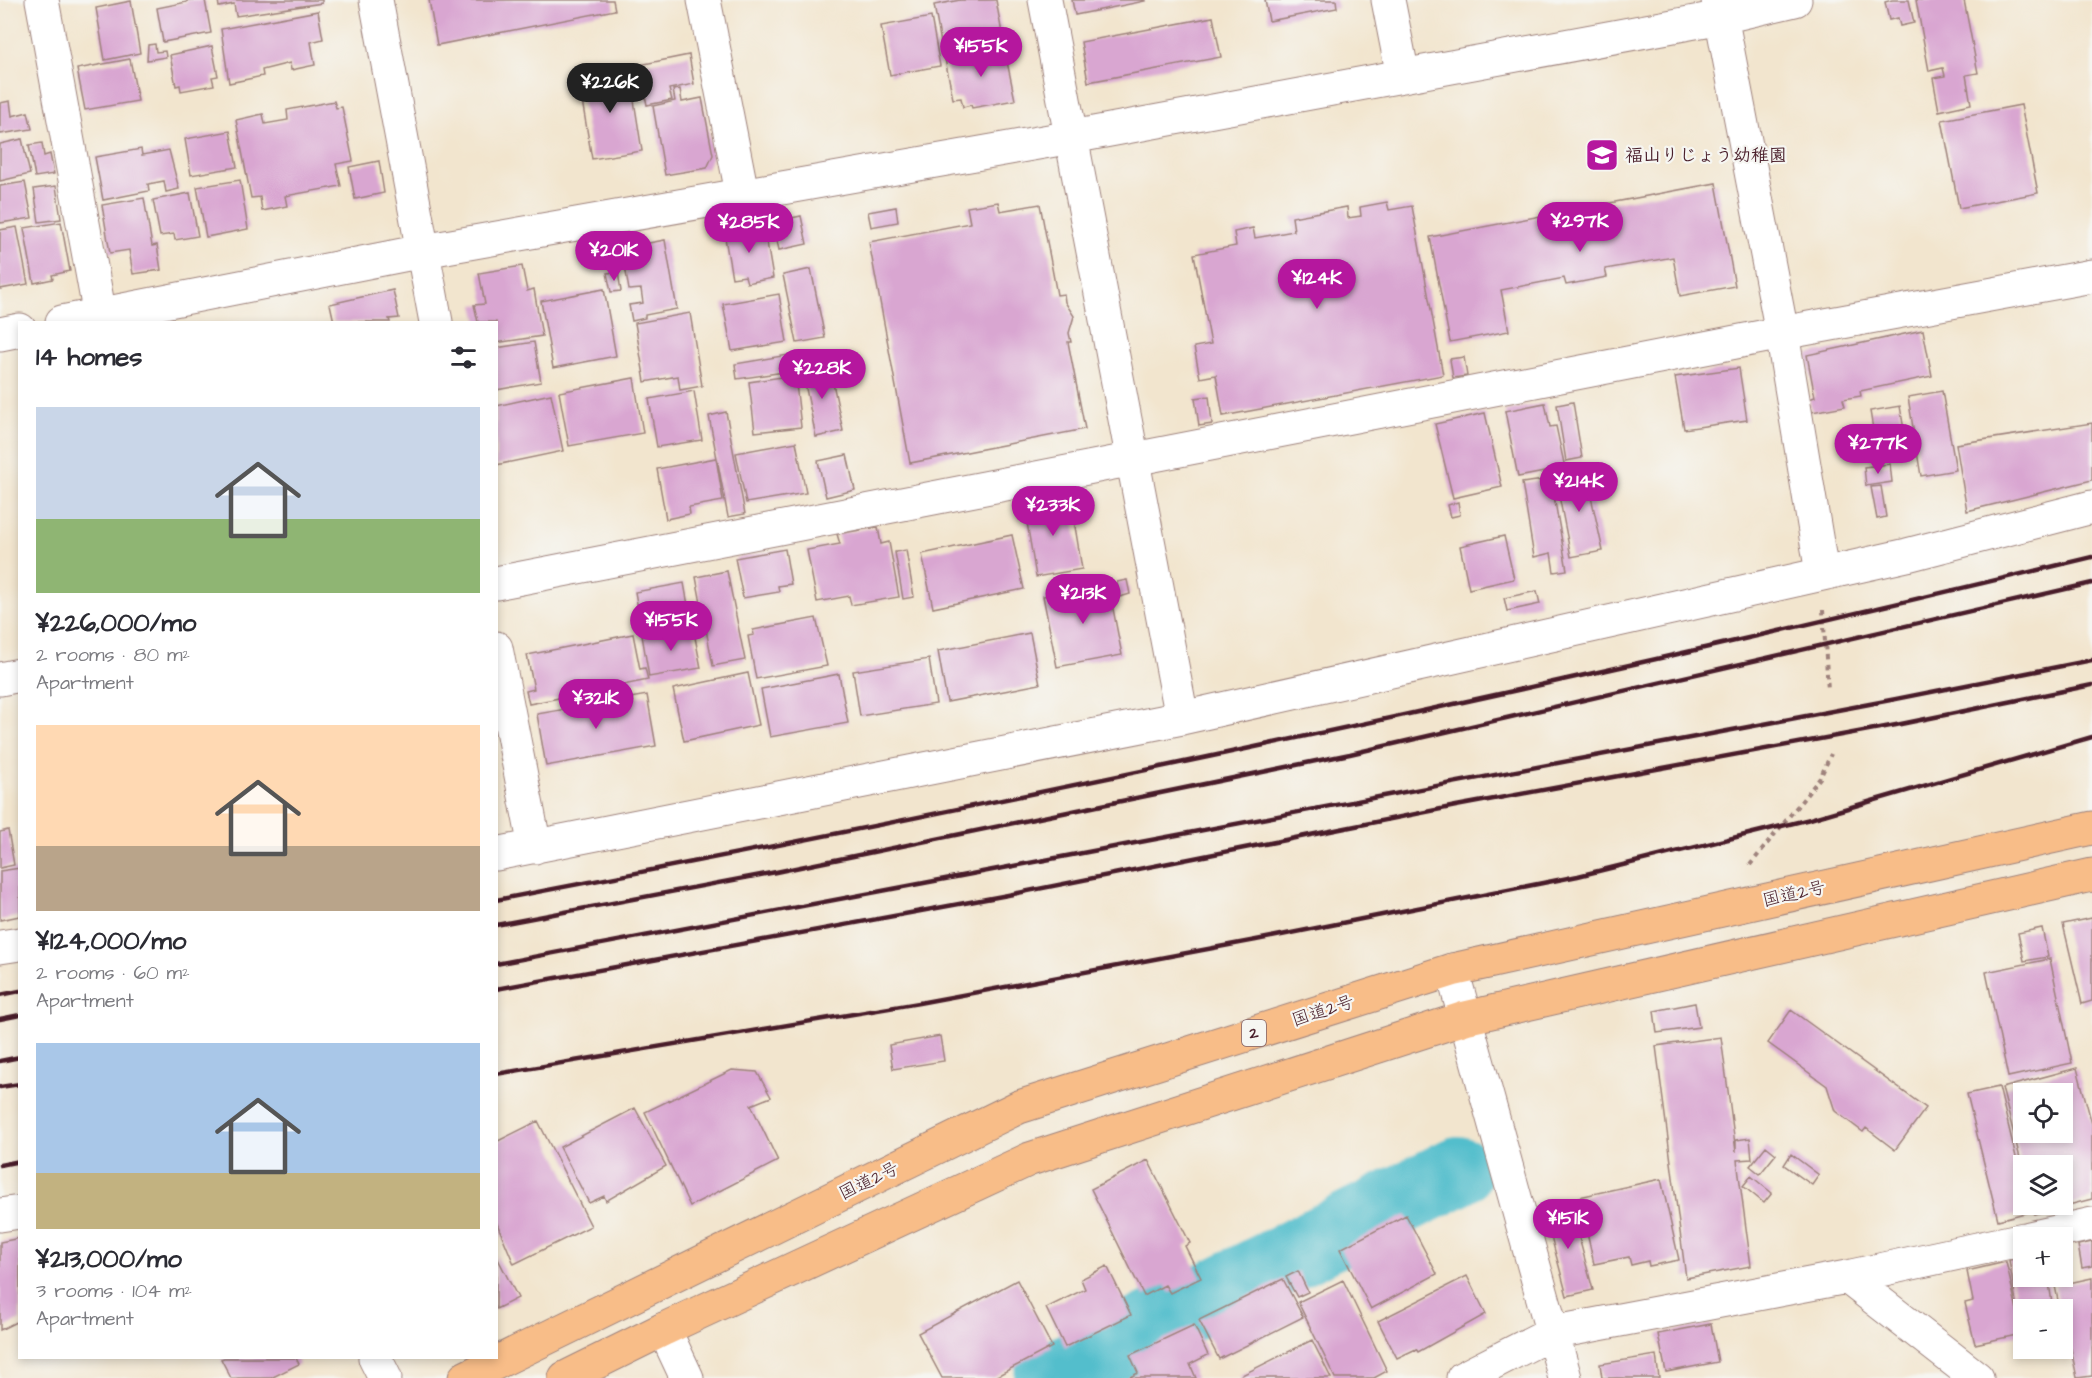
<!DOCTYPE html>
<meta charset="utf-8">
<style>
:root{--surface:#fff;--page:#f2f2f3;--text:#2b2b33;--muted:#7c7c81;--accent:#b5179e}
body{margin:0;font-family:"Architects Daughter","Klee One",sans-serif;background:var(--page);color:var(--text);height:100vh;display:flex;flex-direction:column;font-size:22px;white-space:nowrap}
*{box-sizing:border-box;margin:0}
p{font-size:20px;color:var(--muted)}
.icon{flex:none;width:33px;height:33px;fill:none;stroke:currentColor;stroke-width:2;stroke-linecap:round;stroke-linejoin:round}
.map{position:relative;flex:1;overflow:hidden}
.details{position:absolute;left:18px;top:321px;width:480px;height:1038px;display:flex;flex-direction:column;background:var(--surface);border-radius:0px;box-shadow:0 3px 9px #0003}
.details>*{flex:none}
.fabs{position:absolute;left:2013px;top:1083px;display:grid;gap:12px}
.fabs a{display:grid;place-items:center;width:60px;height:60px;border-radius:0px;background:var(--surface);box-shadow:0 3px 9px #0003;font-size:30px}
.price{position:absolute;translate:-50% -51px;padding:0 14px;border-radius:21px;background:var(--accent);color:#fff;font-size:20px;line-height:39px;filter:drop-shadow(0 2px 3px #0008)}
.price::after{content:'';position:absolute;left:50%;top:36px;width:18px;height:14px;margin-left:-9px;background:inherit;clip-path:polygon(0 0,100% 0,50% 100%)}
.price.on{background:#222;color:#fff}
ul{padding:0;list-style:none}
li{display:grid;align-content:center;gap:12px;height:318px;padding:0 18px}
li span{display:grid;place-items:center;height:186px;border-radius:0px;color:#555}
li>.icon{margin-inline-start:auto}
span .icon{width:108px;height:108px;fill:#fffc;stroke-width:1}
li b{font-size:26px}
h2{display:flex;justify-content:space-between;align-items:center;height:72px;padding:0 18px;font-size:26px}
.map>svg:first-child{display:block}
</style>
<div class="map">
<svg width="2092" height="1378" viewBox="0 0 2092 1378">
<rect width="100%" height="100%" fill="#f6f6f2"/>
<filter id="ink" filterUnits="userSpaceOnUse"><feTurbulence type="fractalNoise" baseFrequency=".0167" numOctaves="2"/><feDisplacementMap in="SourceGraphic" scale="12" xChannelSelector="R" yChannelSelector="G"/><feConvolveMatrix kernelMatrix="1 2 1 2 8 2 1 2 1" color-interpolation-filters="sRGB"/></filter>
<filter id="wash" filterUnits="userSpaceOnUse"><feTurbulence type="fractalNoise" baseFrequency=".008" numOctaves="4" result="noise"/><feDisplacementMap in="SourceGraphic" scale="24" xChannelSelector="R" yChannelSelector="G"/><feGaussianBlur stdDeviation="1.35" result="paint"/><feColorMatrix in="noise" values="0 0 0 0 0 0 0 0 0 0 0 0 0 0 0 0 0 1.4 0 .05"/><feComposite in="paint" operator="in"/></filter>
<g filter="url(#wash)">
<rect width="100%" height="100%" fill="#f2e5ce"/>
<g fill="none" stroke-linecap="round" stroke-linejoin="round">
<!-- river -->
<path stroke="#52becc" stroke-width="70" d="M 1049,1378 L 1458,1171"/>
</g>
<g id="blocks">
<!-- building -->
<path fill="#d9a6d1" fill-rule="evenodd" d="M 187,0 L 205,0 L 211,33 L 163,42 L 157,8 L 187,2 Z
M 218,0 L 322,0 L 322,3 L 236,16 L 234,4 L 219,7 Z
M 429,0 L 613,0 L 615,10 L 437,45 Z
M 960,0 L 996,0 L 1003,39 L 942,49 L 934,5 Z
M 1072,0 L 1145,0 L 1145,1 L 1075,15 Z
M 1265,0 L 1336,0 L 1337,8 L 1269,21 Z
M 1892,0 L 1909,0 L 1914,23 L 1900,26 L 1898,18 L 1889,20 L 1885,2 Z
M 1916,0 L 1964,0 L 1978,73 L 1966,75 L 1971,104 L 1939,111 L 1933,78 L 1945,76 L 1943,68 L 1929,71 Z
M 131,1 L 140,53 L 105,60 L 96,8 Z
M 318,11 L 323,39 L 311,42 L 315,65 L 291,70 L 290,63 L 262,70 L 263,76 L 229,83 L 221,29 Z
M 931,17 L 940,66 L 890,75 L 881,26 Z
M 1213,17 L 1221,57 L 1088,82 L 1081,42 Z
M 155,44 L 156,52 L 165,51 L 166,57 L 147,60 L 148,45 Z
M 212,46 L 218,76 L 212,77 L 214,85 L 181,91 L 180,85 L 176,86 L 170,55 Z
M 1004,47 L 1015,100 L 972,108 L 971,105 L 963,107 L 961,98 L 953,99 L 945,59 Z
M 689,55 L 694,84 L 669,89 L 672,100 L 647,105 L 639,65 Z
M 130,59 L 138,101 L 85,110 L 77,69 Z
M 629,69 L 642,151 L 592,159 L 578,77 Z
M 680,89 L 682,102 L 702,98 L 713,155 L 707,168 L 665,175 L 653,106 L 675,101 L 673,90 Z
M 10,101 L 12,116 L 28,112 L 32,129 L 0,134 L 0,103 Z
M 334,101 L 336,108 L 342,107 L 353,161 L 336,164 L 341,186 L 285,196 L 287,206 L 262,211 L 260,197 L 251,198 L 236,120 L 263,114 L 265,124 L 288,120 L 287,110 Z
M 2021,105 L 2038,193 L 1959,208 L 1942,120 Z
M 230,131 L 237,167 L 191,175 L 185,139 Z
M 22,139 L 30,174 L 0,181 L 0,144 Z
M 42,143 L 44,156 L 50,154 L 54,174 L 35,177 L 29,145 Z
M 141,149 L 142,155 L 169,150 L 179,189 L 166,192 L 164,181 L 148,184 L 149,191 L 103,200 L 95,157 Z
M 379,161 L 384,193 L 355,199 L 349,167 Z
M 240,180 L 248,229 L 206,237 L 197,187 Z
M 25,182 L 32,218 L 0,223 L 0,186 Z
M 1716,183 L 1735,286 L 1680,296 L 1673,257 L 1605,269 L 1607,277 L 1566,285 L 1564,278 L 1501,290 L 1509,331 L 1450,342 L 1430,237 Z
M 56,186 L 61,219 L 39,222 L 34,189 Z
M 190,193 L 198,236 L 175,240 L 174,234 L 160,236 L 153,200 Z
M 144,198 L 152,246 L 157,245 L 161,270 L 133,274 L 129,250 L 110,253 L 102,205 Z
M 998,202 L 1000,211 L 1040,204 L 1057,295 L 1064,294 L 1065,302 L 1074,316 L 1069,333 L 1071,342 L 1068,342 L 1085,429 L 910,463 L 869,242 L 970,223 L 967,207 Z
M 1387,202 L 1389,210 L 1412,206 L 1443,375 L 1223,416 L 1216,375 L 1200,378 L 1194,347 L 1211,344 L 1194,254 L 1236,246 L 1234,232 L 1253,228 L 1255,238 L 1294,231 L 1292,217 L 1347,207 L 1348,218 L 1361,216 L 1360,207 Z
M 896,207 L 898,222 L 871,227 L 868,212 Z
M 801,216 L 807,244 L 779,250 L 773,222 Z
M 61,222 L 70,271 L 52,275 L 53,279 L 34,283 L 24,228 Z
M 764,225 L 773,278 L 747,283 L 745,276 L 732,278 L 724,232 Z
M 17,227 L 28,284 L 0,289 L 0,230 Z
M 665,240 L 677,309 L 645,315 L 645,318 L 632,321 L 629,305 L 643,303 L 641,289 L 629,290 L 622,248 Z
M 522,266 L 527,291 L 534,289 L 542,336 L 496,343 L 496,322 L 478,322 L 474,305 L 485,304 L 479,273 Z
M 811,269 L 825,338 L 797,343 L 783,275 Z
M 618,272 L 621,291 L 611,292 L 607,273 Z
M 604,289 L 616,356 L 553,368 L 541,301 Z
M 393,290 L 399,318 L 389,319 L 390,322 L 334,322 L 330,304 Z
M 779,294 L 787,342 L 732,351 L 723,304 Z
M 690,313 L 702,386 L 680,390 L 678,376 L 645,382 L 635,323 Z
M 1923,330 L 1932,376 L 1860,391 L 1861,396 L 1843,399 L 1845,406 L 1812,412 L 1809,399 L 1815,397 L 1807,355 Z
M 534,342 L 541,382 L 496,390 L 496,348 Z
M 788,355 L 791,371 L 737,379 L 735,364 Z
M 1464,357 L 1467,376 L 1453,378 L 1450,359 Z
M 829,364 L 843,431 L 816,437 L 802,369 Z
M 1739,368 L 1747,420 L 1684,429 L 1675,377 Z
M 795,375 L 801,427 L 755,432 L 749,382 Z
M 634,378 L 643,433 L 569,446 L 559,392 Z
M 694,391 L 702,440 L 657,447 L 649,399 Z
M 1942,391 L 1956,470 L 1921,476 L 1908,397 Z
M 551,394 L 563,451 L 496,465 L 496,406 Z
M 1209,396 L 1212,424 L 1199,426 L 1195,398 Z
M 1573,402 L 1582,458 L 1566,461 L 1557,405 Z
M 1545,403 L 1550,427 L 1556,426 L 1565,468 L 1518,477 L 1505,411 Z
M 1900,406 L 1908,454 L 1878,459 L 1870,411 Z
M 726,412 L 745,514 L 728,517 L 709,416 Z
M 1485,413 L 1502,487 L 1453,498 L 1435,424 Z
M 2092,423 L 2092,480 L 1967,511 L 1956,444 Z
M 796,442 L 806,493 L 746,503 L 736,453 Z
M 847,455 L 855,490 L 826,497 L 818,461 Z
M 716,458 L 723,501 L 689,507 L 690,514 L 666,519 L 657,469 Z
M 1890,464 L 1892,482 L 1866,486 L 1864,467 Z
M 1585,469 L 1603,551 L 1571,557 L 1555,475 Z
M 1551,479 L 1567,570 L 1554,572 L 1551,553 L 1534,557 L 1522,483 Z
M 1881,486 L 1886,517 L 1877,519 L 1871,487 Z
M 1070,496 L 1082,569 L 1036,577 L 1024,504 Z
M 1458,502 L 1460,515 L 1451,517 L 1448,505 Z
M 878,527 L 881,544 L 889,542 L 899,597 L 851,605 L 849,596 L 817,602 L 807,550 L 840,544 L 837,534 Z
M 1012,535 L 1024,589 L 933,608 L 922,554 Z
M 1504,536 L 1514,579 L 1469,589 L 1460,546 Z
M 785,549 L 791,584 L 778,586 L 779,592 L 743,598 L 735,558 Z
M 906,550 L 914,597 L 903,599 L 895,552 Z
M 727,571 L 745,660 L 713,666 L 696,577 Z
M 1127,580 L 1130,594 L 1120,597 L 1117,582 Z
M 684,583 L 691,622 L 642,631 L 635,592 Z
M 1108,583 L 1122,655 L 1057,667 L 1043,596 Z
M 1537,591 L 1540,604 L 1507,611 L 1504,598 Z
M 816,618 L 827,666 L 756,679 L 748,636 L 754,635 L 753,630 Z
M 693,627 L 701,668 L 649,677 L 642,635 Z
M 1030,633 L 1040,684 L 947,702 L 938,651 Z
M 633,634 L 640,669 L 645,668 L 648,680 L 529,704 L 526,691 L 534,689 L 527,655 Z
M 929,659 L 936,704 L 860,716 L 853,671 Z
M 748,673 L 759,725 L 684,741 L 673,689 Z
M 839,674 L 848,723 L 770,737 L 761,689 Z
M 647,695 L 656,746 L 546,766 L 537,714 Z
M 8,830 L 14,865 L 0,868 L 0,832 Z
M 20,868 L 20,916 L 0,920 L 0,871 Z
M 2092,918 L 2092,1001 L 2082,1004 L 2063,924 Z
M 2042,928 L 2048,957 L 2024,961 L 2018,933 Z
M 2050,959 L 2072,1063 L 2008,1077 L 1986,972 Z
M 1695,1003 L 1699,1027 L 1657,1033 L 1654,1011 Z
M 1791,1010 L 1926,1108 L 1895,1150 L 1866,1128 L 1863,1132 L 1835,1111 L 1827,1086 L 1768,1043 Z
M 940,1036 L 944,1061 L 893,1069 L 889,1045 Z
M 1721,1037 L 1736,1152 L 1736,1140 L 1750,1138 L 1752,1159 L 1737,1160 L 1751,1266 L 1686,1278 L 1656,1046 Z
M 2077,1068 L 2092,1124 L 2092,1199 L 2034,1214 L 2032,1204 L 2062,1204 L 2062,1166 L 2022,1166 L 2002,1088 ZM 2024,1094 L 2062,1094 L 2062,1132 L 2024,1132 Z
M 732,1070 L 757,1072 L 771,1097 L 751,1105 L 778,1161 L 690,1206 L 645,1112 Z
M 1999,1087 L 2024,1190 L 2024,1204 L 2027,1204 L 2029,1212 L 1998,1220 L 1967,1094 Z
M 635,1108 L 666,1166 L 606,1201 L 604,1196 L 589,1203 L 560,1147 Z
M 538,1121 L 591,1226 L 514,1264 L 496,1221 L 496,1142 Z
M 1766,1146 L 1776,1154 L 1760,1174 L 1750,1166 Z
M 1791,1154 L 1819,1175 L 1812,1185 L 1784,1165 Z
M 1148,1160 L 1190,1243 L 1185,1246 L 1201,1278 L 1170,1293 L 1165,1285 L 1144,1296 L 1091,1189 Z
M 1751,1176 L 1772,1193 L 1764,1203 L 1743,1186 Z
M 1661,1179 L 1679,1260 L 1649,1266 L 1648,1261 L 1631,1265 L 1629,1257 L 1594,1264 L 1579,1197 Z
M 1570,1204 L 1593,1290 L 1567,1296 L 1544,1210 Z
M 1406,1215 L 1437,1274 L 1371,1309 L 1340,1249 Z
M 20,1238 L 20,1320 L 0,1330 L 0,1242 Z
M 2092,1242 L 2092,1266 L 2082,1268 L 2078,1245 Z
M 496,1255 L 518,1298 L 496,1309 Z
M 2024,1257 L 2024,1276 L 2048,1276 L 2053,1310 L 2024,1310 L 2024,1339 L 2021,1334 L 1975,1344 L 1965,1303 L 1973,1301 L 1967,1271 L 2006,1262 L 2019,1319 L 2009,1260 Z
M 1107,1266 L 1131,1315 L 1065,1347 L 1046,1308 L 1085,1289 L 1081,1279 Z
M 1298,1271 L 1308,1292 L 1297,1297 L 1286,1277 Z
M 1467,1276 L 1486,1314 L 1418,1352 L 1416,1349 L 1397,1358 L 1378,1321 Z
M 2092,1278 L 2092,1376 L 2077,1378 L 2071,1349 L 2062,1351 L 2061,1348 L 2062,1310 L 2060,1310 L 2055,1286 Z
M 1283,1279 L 1303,1317 L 1219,1359 L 1199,1320 Z
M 1017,1280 L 1052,1347 L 993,1378 L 942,1378 L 918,1333 Z
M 1343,1280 L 1387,1371 L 1374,1378 L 1335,1378 L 1298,1302 Z
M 1711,1324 L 1718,1362 L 1666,1372 L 1658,1334 Z
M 1194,1325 L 1208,1355 L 1190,1364 L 1196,1378 L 1128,1378 L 1138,1373 L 1130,1355 Z
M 1312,1340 L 1331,1378 L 1241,1378 L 1240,1376 Z
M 1656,1355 L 1659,1378 L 1602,1378 L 1600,1364 Z
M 224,1358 L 296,1358 L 299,1364 L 271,1378 L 231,1378 L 221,1359 Z"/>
</g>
</g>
<g filter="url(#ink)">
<use href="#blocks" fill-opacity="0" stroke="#9e827c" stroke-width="1.5"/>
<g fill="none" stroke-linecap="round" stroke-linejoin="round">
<!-- minor casing -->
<g stroke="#9e827c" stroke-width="35">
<path id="minor" d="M 42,0 L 100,316
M 376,0 L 436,322
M 704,0 L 742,193
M 1045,0 L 1182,718
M 1388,0 L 1403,76
M 1718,0 L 1782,333 L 1822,573
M 62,322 L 423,251 L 1072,137 L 1722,17 L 1795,0
M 0,334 L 20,330
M 496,583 L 1782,333 L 2092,276
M 496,648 L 535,847
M 0,679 L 20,675
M 496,854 L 1182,718 L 1907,555 L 2092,507
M 0,947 L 20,944
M 1452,970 L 1565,1378
M 0,1215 L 20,1212
M 2029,1238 L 2092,1224
M 1847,1277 L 1977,1378
M 664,1329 L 687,1378
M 375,1358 L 385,1378
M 1463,1378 L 1551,1333 L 1847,1277 L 2024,1239"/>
</g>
<!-- highway casing -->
<g stroke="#9e827c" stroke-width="35">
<path id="highway" d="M 465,1378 L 1019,1107 L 1452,970 L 2092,828
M 565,1378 L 664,1329 L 1030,1159 L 1465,1018 L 2092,875"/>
</g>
<!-- path -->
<path stroke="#9e827c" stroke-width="4" stroke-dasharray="4.5 4.5" stroke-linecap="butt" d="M 1823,610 L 1828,690
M 1750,865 L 1820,778 L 1831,754"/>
<!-- minor -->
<use href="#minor" stroke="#fff" stroke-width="33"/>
<!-- highway -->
<use href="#highway" stroke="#f8bd88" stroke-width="33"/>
<!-- rail -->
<path stroke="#4a1f2b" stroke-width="4.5" d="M 496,900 C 1031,798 1563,685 2092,557
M 496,925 L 776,872 L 1350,754 L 2092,583
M 496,964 L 1896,699 L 2092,660
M 496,989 L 1008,895 L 1456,806 L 1896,725 L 2092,685
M 0,995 L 20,991
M 0,1019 L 20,1015
M 0,1061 L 20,1057
M 496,1074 L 919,1003 L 1256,940 L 1578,876 L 1810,819 L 2092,737
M 0,1087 L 20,1084
M 0,1165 L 20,1161"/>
</g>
</g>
<!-- icons -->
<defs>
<g id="school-square" transform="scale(1.725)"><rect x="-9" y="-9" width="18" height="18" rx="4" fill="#b5179e" stroke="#f6f6f2"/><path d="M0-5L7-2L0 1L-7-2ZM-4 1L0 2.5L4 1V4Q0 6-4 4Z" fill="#fff"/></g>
</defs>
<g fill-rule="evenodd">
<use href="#school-square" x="1602" y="155"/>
</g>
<g text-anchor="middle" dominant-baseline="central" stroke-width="4.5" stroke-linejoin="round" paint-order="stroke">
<!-- shield labels -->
<rect fill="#f6f6f2" stroke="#7e6067" stroke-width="1.5" x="1242" y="1020" width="24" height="26" rx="4.5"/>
<g font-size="16" font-weight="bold" fill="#4a1f2b">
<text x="1254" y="1033">2</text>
</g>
<!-- poi labels -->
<g font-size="18" font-weight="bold" fill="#4a1f2b" stroke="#f6f6f2" text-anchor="start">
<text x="1625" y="155">福山りじょう幼稚園</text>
</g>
<!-- street labels -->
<g font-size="18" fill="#4a1f2b" stroke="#f6f6f2">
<text transform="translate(1794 894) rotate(-13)">国道2号</text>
<text transform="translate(1323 1011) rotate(-18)">国道2号</text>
<text transform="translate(869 1181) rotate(-26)">国道2号</text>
</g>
</g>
</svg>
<div class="fabs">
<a><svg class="icon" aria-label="locate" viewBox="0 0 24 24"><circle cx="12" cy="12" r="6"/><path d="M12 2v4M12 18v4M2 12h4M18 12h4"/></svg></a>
<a><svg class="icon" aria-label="layers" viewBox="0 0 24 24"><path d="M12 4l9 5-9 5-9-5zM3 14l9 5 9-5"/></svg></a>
<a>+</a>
<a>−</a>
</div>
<b class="price" style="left:981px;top:78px">¥155K</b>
<b class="price on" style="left:610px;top:114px">¥226K</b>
<b class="price" style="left:1580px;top:253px">¥297K</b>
<b class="price" style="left:749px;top:254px">¥285K</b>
<b class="price" style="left:614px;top:282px">¥201K</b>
<b class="price" style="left:1317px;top:310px">¥124K</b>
<b class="price" style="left:822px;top:400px">¥228K</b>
<b class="price" style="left:1878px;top:475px">¥277K</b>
<b class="price" style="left:1579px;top:513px">¥214K</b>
<b class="price" style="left:1053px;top:537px">¥233K</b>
<b class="price" style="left:1083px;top:625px">¥213K</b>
<b class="price" style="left:671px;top:652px">¥155K</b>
<b class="price" style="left:596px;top:730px">¥321K</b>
<b class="price" style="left:1568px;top:1250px">¥151K</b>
<section class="details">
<h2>14 homes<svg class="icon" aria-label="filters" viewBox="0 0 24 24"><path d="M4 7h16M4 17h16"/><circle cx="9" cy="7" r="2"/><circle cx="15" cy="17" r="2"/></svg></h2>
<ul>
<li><span style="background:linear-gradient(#c9d6e8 60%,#8fb573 0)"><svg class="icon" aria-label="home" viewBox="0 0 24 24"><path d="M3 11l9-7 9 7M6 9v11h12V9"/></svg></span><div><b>¥226,000/mo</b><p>2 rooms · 80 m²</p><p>Apartment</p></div></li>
<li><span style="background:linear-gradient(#ffd9b3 65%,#b9a48a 0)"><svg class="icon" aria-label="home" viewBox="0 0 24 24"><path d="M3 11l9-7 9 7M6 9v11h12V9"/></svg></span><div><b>¥124,000/mo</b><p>2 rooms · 60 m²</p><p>Apartment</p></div></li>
<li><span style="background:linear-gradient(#a9c7e8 70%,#c2b280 0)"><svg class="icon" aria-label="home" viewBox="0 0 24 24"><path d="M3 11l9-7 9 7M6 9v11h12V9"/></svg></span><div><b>¥213,000/mo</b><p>3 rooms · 104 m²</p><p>Apartment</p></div></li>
</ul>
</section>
</div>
